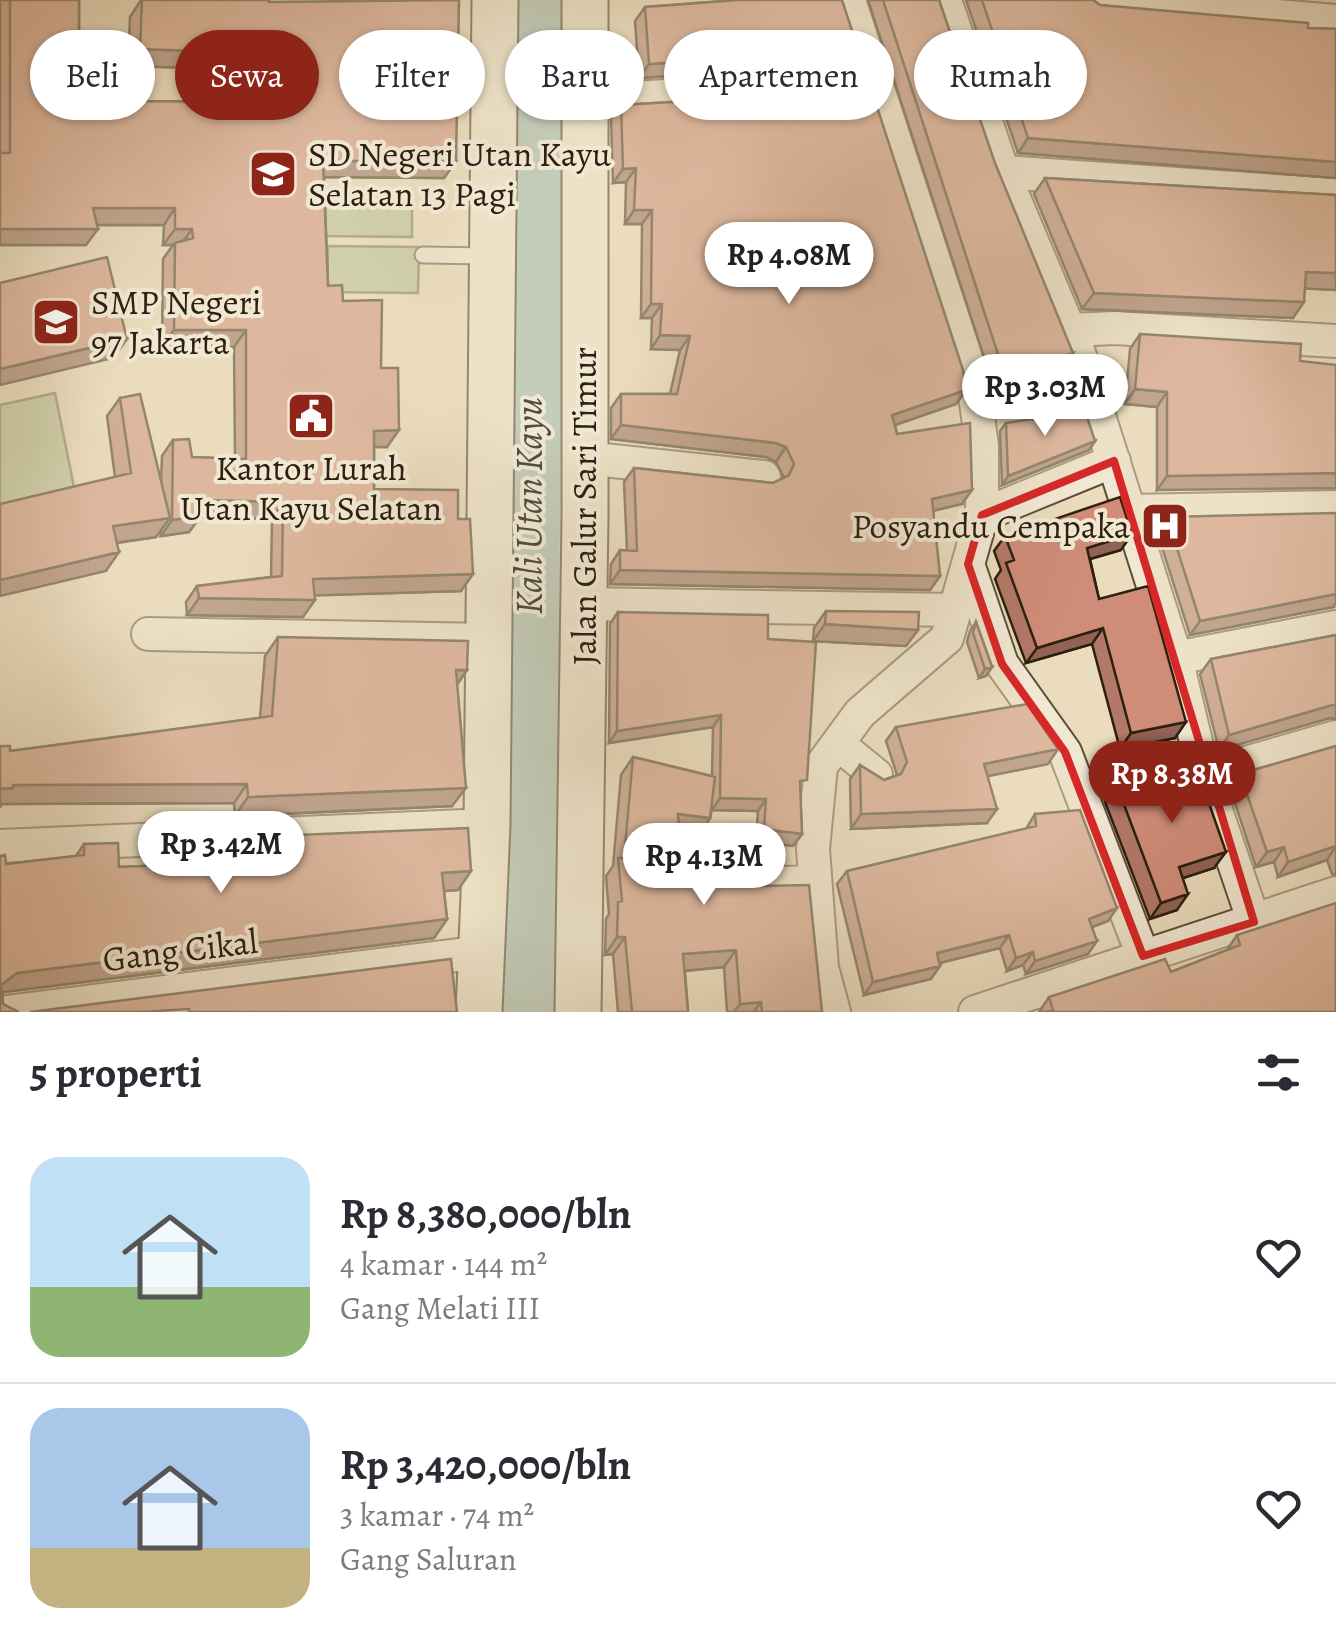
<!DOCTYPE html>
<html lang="id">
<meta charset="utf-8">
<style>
:root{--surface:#fff;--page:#f7f7f7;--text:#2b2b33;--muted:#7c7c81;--line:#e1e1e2;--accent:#8f2418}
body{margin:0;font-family:Alegreya,serif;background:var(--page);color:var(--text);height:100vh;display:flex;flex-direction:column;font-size:38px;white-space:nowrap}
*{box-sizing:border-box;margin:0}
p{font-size:32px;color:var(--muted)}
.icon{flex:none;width:55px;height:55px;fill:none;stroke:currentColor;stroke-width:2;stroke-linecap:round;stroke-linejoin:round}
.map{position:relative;height:1012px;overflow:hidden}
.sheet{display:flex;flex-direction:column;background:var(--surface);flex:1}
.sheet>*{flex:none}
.guide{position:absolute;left:30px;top:30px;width:1278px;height:90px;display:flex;gap:20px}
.price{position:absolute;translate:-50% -85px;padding:0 22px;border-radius:35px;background:#fff;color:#222;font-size:32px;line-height:65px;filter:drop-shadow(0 2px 5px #0008)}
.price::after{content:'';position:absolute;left:50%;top:60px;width:30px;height:22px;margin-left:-15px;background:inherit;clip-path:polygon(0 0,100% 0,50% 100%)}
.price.active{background:var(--accent);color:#fff}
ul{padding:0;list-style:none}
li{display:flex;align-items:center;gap:30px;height:250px;padding:0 30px}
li+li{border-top:2px solid var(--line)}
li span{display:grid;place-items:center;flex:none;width:280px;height:200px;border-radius:30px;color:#555}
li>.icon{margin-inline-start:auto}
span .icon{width:120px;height:120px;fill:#fffc;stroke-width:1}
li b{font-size:42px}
h2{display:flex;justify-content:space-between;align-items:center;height:120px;padding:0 30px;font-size:42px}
.tag{padding:0 35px;border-radius:45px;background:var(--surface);box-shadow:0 2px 8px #0004;font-size:35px;line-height:90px}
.tag.active{background:var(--accent);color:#fff}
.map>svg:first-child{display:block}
</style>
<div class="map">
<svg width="1336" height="1012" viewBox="0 0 1336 1012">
<rect width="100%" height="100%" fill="#eadcbd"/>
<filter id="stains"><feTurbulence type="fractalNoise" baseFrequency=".002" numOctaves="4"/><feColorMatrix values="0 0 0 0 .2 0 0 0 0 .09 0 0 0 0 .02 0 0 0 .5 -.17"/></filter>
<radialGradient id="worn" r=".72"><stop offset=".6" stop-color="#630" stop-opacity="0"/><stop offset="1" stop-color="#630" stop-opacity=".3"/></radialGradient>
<!-- green -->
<path fill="#b1c295" stroke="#6f7152" stroke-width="2.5" d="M 321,189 L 412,190 L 412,237 L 321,236 Z
M 328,246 L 419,247 L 418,293 L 327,292 Z
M 55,393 L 75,492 L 0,507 L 0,405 Z"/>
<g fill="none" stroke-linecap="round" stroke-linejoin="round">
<!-- river -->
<path stroke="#98bbb3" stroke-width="62" d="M 525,1012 L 533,0"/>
<!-- lane casing -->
<g stroke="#5c4f3a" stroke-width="19">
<path id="lane" d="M 423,255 L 488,256"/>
</g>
<!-- street casing -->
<g stroke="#5c4f3a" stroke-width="36">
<path id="street" d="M 945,0 L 1003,172 L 1079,353 L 1176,658 L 1204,775 L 1254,922
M 1091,0 L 1336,21
M 585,101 L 730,92
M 1003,172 L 1336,195
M 1069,330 L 1115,328 L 1336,341
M 585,458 L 764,477
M 1130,511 L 1336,507
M 982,515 L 1114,461
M 968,564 L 1002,664 L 1065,752 L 1143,956
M 584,604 L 955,610
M 148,634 L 488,640
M 1176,658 L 1336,627
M 838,744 L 876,775
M 1204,775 L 1336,737
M 0,846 L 487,825
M 745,884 L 815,882
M 6,1012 L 482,952
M 834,1012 L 822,968 L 813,849 L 821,766 L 860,713 L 947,638 L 982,515 L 982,446 L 973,380 L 849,0
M 975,1012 L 1336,893"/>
</g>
<!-- secondary casing -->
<g stroke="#2d200e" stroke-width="49">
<path id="secondary" d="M 479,1012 L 487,825 L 495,0
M 578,1012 L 585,517 L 585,0"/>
</g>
<!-- lane -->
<use href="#lane" stroke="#f1e8d4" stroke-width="15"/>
<!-- street -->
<use href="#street" stroke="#f1e8d4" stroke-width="32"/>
<!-- secondary -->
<use href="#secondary" stroke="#f1e8d4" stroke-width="45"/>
</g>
<!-- wall -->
<path fill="#b27868" stroke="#2d200e" stroke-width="2.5" d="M 0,0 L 79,0 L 79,101 L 294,102 L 294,71 L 128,66 L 130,17 L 141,0 L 269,0 L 269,2 L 456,161 L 444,178 L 324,177 L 328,286 L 343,301 L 381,368 L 387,447 L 374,447 L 374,489 L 458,519 L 461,591 L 314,595 L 303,617 L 187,615 L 186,602 L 197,586 L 271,577 L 272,519 L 200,517 L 189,532 L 161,536 L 161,531 L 156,537 L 117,543 L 106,571 L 115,477 L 107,416 L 120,398 L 161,484 L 162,456 L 173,440 L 192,457 L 235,459 L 234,347 L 162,346 L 163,259 L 173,245 L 163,245 L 164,225 L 97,225 L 86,245 L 0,245 Z
M 738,0 L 966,390 L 956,404 L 895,425 L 897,434 L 962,504 L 933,511 L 940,576 L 930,590 L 610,584 L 611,564 L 620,550 L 627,551 L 624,482 L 634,468 L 773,483 L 784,478 L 776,462 L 766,457 L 611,439 L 611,408 L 621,394 L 670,394 L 680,350 L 651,349 L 652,318 L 641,318 L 642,224 L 625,224 L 626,182 L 613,183 L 611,119 L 621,105 L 742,98 L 748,95 L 750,92 L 746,80 L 730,72 L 639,78 L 635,21 L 645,7 Z
M 868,0 L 939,0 L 1063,368 L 995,391 Z
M 966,0 L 1093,0 L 1100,5 L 1308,28 L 1336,29 L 1336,178 L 1018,153 Z
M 1045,178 L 1336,195 L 1336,288 L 1335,290 L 1305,288 L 1293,318 L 1082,309 L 1034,194 Z
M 1140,334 L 1300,361 L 1157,490 L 1157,407 L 1125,404 L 1130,349 Z
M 1006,423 L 1095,441 L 1089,450 L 1002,485 L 1000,431 Z
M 1167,517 L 1333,607 L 1190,635 L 1157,532 Z
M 1005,536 L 1121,550 L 1090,559 L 1099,599 L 1175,738 L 1120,749 L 1092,644 L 1026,663 L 995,579 L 1001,570 L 994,551 Z
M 826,611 L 906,646 L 813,641 L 814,628 Z
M 618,612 L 768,639 L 800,790 L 802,834 L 793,846 L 756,841 L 758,811 L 712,810 L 710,818 L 698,835 L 679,833 L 682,875 L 822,1012 L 727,1012 L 724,967 L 685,971 L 688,1012 L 618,1012 L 613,954 L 605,955 L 606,919 L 609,914 L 606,876 L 613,866 L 621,775 L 633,757 L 712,776 L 713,727 L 609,743 L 610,624 Z
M 976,622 L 992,667 L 986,676 L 979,678 L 967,642 L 970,631 Z
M 1336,635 L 1336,719 L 1330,718 L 1219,750 L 1200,674 L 1211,659 Z
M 278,637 L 467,670 L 457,684 L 452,806 L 235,816 L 234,803 L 2,804 L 10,751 L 260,718 L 265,656 Z
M 896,727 L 1048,764 L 988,776 L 987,823 L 851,829 L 850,779 L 860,765 L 884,780 L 897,775 L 886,741 Z
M 1336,746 L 1336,875 L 1332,874 L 1327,860 L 1278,877 L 1274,862 L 1256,867 L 1230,788 L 1240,774 Z
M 1117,786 L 1214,868 L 1183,878 L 1177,910 L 1150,919 L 1105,802 Z
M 1035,814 L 1108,921 L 1092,927 L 1088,954 L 1026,974 L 1023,965 L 1007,971 L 1000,948 L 939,963 L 931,979 L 864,995 L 837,884 L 847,871 L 1026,829 Z
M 250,837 L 458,890 L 444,891 L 447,919 L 434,938 L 4,992 L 2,993 L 3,1004 L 0,1012 L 6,864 L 76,856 L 84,844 L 119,867 L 175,865 L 187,847 L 245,844 Z
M 1237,935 L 1336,1012 L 1039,1012 L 1049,997 L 1171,972 L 1227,950 Z"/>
<!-- shaded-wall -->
<path fill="#916255" stroke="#2d200e" stroke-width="2.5" d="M 140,49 L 306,55 L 294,71 L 128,66 Z
M 740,58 L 730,72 L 639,78 L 649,64 Z
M 1028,138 L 1336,162 L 1336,178 L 1018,153 Z
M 323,161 L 456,161 L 444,178 L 312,177 Z
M 636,168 L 626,182 L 613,183 L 623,169 Z
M 93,208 L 175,208 L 164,225 L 81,225 Z
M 634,210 L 652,210 L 642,224 L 625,224 Z
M 0,229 L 98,229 L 86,245 L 0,245 Z
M 175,229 L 192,229 L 181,245 L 175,243 L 173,245 L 163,245 Z
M 1306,272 L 1336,273 L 1336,288 L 1335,290 L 1295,288 Z
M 1094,293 L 1304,302 L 1293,318 L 1082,309 Z
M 651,304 L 662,304 L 652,318 L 641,318 Z
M 174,330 L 246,330 L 234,347 L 162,346 Z
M 660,335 L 690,336 L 680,350 L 651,349 Z
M 127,339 L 113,358 L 0,385 L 0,369 Z
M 1073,353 L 1063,368 L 995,391 L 1005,376 Z
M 1135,389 L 1167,392 L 1157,407 L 1125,404 Z
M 966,390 L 956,404 L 883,429 L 892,415 Z
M 621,425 L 776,443 L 786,447 L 776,462 L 766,457 L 611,439 Z
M 399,430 L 387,447 L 362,447 L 374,431 Z
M 1095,441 L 1089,450 L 1002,485 L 1008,476 Z
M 1336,473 L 1336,488 L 1157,490 L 1167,476 Z
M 972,490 L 962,504 L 922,513 L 932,499 Z
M 198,500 L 283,502 L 272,519 L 200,517 L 189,532 L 161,536 L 172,520 Z
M 170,518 L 156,537 L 100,545 L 113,526 Z
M 1132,534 L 1121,550 L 1076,563 L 1087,548 Z
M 119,552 L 106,571 L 0,596 L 0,580 Z
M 620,570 L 940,576 L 930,590 L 610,584 Z
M 473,574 L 461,591 L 301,596 L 313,579 Z
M 1336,594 L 1336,603 L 1333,607 L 1190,635 L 1200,621 Z
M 199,598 L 315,600 L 303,617 L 187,615 Z
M 825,624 L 918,630 L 906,646 L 813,641 Z
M 1103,628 L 1092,644 L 1026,663 L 1037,648 Z
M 992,667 L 986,676 L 979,678 L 985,669 Z
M 456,670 L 467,670 L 454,689 Z
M 1336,704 L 1336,719 L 1330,718 L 1219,750 L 1229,735 Z
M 721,715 L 713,727 L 609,743 L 617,731 Z
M 1186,722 L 1175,738 L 1120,749 L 1131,733 Z
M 1058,749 L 1048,764 L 974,779 L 984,764 Z
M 247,784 L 234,803 L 2,804 L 0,807 L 0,789 L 13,785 Z
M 466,788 L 452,806 L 235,816 L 248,797 Z
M 720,798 L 766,799 L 758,811 L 712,810 Z
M 997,809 L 987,823 L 851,829 L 861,814 Z
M 678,814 L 710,818 L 698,835 L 666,831 Z
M 764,829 L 802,834 L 793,846 L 756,841 Z
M 1336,846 L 1327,860 L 1278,877 L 1288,862 Z
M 1284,847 L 1274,862 L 1256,867 L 1267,852 Z
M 1226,852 L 1214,868 L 1168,883 L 1179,867 Z
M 471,871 L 458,890 L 429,892 L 442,873 Z
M 1188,894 L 1177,910 L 1150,919 L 1161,903 Z
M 1117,908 L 1108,921 L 1079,932 L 1089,919 Z
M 447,919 L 434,938 L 4,992 L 0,995 L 0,986 L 17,973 Z
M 1009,935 L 1000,948 L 928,966 L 937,953 Z
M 617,937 L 625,937 L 613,954 L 605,955 Z
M 1097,941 L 1088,954 L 1026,974 L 1035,961 Z
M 736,950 L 724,967 L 671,972 L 683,954 Z
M 1033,952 L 1023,965 L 1007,971 L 1016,958 Z
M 940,966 L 931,979 L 864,995 L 873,982 Z
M 761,1002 L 754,1012 L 734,1012 L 740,1004 Z"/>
<!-- building -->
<path fill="#cf8c79" stroke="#2d200e" stroke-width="2.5" d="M 10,0 L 79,0 L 79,101 L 305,102 L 306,55 L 140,49 L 142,0 L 269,0 L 269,2 L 459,0 L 456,161 L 323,161 L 328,286 L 342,285 L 343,301 L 382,300 L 381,368 L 398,368 L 399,430 L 374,431 L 374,489 L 458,490 L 458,519 L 470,519 L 473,574 L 313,579 L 315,600 L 199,598 L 197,586 L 282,576 L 283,502 L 198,500 L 201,516 L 172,520 L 173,440 L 189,439 L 192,457 L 246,459 L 246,330 L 174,330 L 175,243 L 193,238 L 192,229 L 175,229 L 175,208 L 93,208 L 98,229 L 0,229 L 0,153 L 10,153 Z
M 738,0 L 842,0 L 963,370 L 966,390 L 892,415 L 897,434 L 970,423 L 972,490 L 932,499 L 940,576 L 620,570 L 620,550 L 637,551 L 634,468 L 773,483 L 789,475 L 794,464 L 786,447 L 776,443 L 621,425 L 621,394 L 677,394 L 690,336 L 660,335 L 662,304 L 651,304 L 652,210 L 634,210 L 636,168 L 623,169 L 621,105 L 742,98 L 752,94 L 760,78 L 756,66 L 740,58 L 649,64 L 645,7 Z
M 883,0 L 939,0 L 995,163 L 1073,353 L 1005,376 Z
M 982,0 L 1093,0 L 1100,5 L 1308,23 L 1308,28 L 1336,29 L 1336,162 L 1028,138 Z
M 1045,178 L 1336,195 L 1336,273 L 1306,272 L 1304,302 L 1094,293 Z
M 107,257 L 127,339 L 0,369 L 0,283 Z
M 1140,334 L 1301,344 L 1300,361 L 1336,365 L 1336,473 L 1167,476 L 1167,392 L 1135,389 Z
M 140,394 L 170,518 L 113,526 L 119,552 L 0,580 L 0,504 L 131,473 L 120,398 Z
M 1085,411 L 1095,441 L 1008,476 L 1006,423 Z
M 1120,497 L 1132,534 L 1087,548 L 1099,599 L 1148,586 L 1186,722 L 1131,733 L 1103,628 L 1037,648 L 1006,563 L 1014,560 L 1005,536 Z
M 1336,513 L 1336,594 L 1200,621 L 1167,517 Z
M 826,611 L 919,612 L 918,630 L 825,624 Z
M 618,612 L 768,615 L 768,639 L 816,642 L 807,780 L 800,781 L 802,834 L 764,829 L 766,799 L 720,798 L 721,715 L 617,731 Z
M 976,622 L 992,667 L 985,669 L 973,633 Z
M 1336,635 L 1336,704 L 1229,735 L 1211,659 Z
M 278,637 L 468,641 L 467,670 L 456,670 L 466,788 L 248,797 L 247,784 L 13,785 L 13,788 L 0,789 L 0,746 L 10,746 L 10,751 L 272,716 Z
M 1027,704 L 1058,749 L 984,764 L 997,809 L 861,814 L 860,765 L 884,780 L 901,774 L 907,762 L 896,727 Z
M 1336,746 L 1336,846 L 1288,862 L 1284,847 L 1267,852 L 1240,774 Z
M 633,757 L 715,777 L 710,818 L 678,814 L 682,875 L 738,870 L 747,884 L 757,886 L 809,885 L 822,1012 L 762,1012 L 761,1002 L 740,1004 L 736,950 L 683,954 L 688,1012 L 632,1012 L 625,937 L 617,937 L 618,902 L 622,901 L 618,858 L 624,858 Z
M 1196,766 L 1226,852 L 1179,867 L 1188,894 L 1161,903 L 1117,786 Z
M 1080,810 L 1117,908 L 1089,919 L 1097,941 L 1035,961 L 1033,952 L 1016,958 L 1009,935 L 937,953 L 940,966 L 873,982 L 847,871 L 1036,826 L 1035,814 Z
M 468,828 L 471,871 L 442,873 L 447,919 L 17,973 L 1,985 L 3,1004 L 19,1012 L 0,1012 L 0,856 L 5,855 L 6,864 L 84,855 L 84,844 L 118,843 L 119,867 L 188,864 L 187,847 L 251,844 L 250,837 Z
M 1336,903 L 1336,1012 L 1047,1012 L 1053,1010 L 1049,997 L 1165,959 L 1171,972 L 1240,945 L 1237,935 Z
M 451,959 L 457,1012 L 189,1012 L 189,1009 L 141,1012 L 30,1012 Z"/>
<!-- marked area -->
<path d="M0 0H1336V1012H0ZM 1114,461 L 1254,922 L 1143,956 L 1065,752 L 1002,664 L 968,564 L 982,515 Z" fill="#eadcbd" fill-opacity=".55" fill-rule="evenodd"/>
<path fill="none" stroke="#d62828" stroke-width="8" stroke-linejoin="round" d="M 1114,461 L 1254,922 L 1143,956 L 1065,752 L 1002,664 L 968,564 L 982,515 Z"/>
<!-- icons -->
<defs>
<g id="school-square" transform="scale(2.5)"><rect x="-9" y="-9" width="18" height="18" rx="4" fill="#8f2418" stroke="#f1e8d4"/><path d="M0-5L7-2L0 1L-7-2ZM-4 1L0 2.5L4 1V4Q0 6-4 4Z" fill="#fff"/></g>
<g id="civic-square" transform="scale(2.5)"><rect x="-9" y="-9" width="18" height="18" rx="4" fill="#8f2418" stroke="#f1e8d4"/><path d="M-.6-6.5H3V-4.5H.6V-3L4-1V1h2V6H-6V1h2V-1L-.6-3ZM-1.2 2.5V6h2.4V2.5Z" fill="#fff"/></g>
<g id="hospital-square" transform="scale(2.5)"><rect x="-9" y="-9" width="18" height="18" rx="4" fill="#8f2418" stroke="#f1e8d4"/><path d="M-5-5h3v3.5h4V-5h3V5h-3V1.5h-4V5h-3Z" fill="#fff"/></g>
</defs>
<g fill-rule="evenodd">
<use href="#school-square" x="273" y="174"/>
<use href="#school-square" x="56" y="322"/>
<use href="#civic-square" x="311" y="416"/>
<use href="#hospital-square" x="1165" y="526"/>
</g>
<g text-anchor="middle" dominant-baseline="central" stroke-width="8" stroke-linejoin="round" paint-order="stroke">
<!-- poi labels -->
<g font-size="35" fill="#2d200e" stroke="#f1e8d4" text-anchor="start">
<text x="308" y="154">SD Negeri Utan Kayu<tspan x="308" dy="40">Selatan 13 Pagi</tspan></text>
<text x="91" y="302">SMP Negeri<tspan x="91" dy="40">97 Jakarta</tspan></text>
<text x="311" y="468" text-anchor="middle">Kantor Lurah<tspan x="311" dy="40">Utan Kayu Selatan</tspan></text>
<text x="1130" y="526" text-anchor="end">Posyandu Cempaka</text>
</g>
<!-- street labels -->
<g font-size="35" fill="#2d200e" stroke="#f1e8d4">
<text transform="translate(584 506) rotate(-90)">Jalan Galur Sari Timur</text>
<text transform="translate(180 950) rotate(-7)">Gang Cikal</text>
</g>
<!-- water labels -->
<g font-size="38" font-style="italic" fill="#4d4e40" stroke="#f1e8d4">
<text transform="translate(529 506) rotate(-90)">Kali Utan Kayu</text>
</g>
</g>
<rect width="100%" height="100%" filter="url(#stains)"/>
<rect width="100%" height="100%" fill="url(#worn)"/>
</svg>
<b class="price" style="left:789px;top:307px">Rp 4.08M</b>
<b class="price" style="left:1045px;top:439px">Rp 3.03M</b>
<b class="price active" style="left:1172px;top:826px">Rp 8.38M</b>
<b class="price" style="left:221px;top:896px">Rp 3.42M</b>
<b class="price" style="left:704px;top:908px">Rp 4.13M</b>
<div class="guide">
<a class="tag">Beli</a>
<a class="tag active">Sewa</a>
<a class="tag">Filter</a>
<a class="tag">Baru</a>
<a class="tag">Apartemen</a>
<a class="tag">Rumah</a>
</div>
</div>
<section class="sheet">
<h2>5 properti<svg class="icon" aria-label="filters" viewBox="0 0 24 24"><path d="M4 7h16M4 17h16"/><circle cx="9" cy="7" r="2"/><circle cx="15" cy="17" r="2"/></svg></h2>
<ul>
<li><span style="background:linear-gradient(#bfe0f5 65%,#8fb573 0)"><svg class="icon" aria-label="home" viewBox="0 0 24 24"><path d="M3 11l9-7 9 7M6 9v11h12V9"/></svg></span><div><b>Rp 8,380,000/bln</b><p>4 kamar · 144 m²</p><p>Gang Melati III</p></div><svg class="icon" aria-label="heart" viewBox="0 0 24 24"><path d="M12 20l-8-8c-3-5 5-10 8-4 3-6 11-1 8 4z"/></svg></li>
<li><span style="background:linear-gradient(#a9c7e8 70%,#c2b280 0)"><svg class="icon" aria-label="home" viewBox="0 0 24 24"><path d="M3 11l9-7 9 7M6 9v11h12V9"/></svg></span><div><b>Rp 3,420,000/bln</b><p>3 kamar · 74 m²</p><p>Gang Saluran</p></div><svg class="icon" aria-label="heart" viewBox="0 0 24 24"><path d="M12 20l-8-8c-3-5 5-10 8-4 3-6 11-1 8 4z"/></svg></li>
</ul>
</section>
